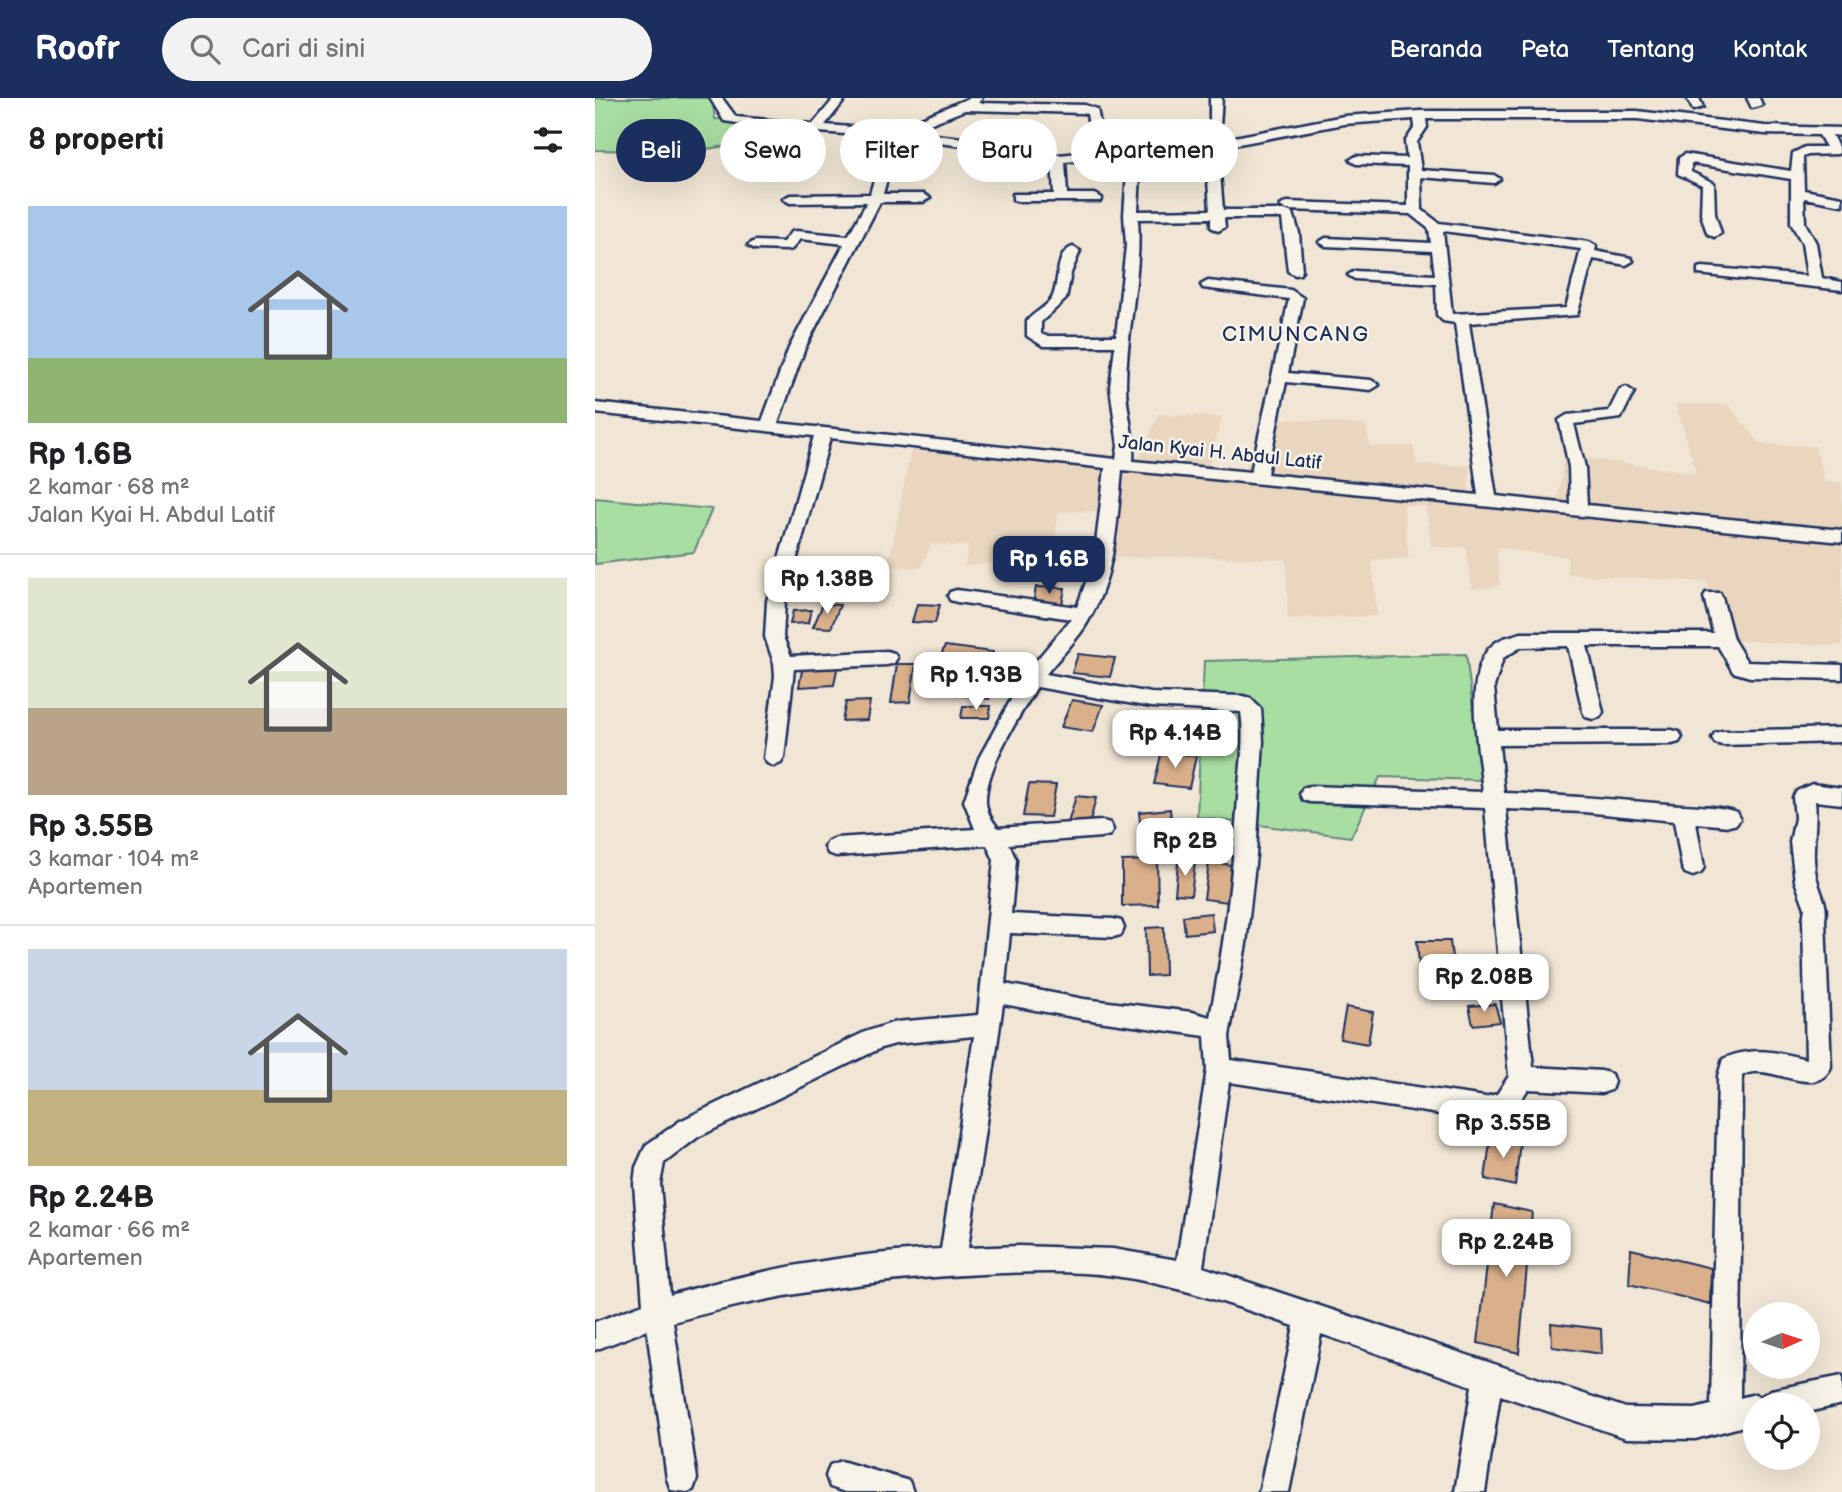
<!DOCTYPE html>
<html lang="id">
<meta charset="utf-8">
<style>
:root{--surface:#fff;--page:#f2f2f2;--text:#202124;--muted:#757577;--line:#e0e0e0;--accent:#1b2f5e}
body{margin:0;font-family:"Balsamiq Sans",sans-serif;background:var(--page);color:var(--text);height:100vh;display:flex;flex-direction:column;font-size:26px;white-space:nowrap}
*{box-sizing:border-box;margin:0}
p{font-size:23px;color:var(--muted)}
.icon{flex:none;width:38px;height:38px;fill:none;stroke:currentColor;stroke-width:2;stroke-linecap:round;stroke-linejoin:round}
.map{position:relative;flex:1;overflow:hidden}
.panel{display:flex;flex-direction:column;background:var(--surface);width:595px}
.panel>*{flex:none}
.hud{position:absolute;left:21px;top:21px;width:665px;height:63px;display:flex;gap:14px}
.needle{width:46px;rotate:87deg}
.fabs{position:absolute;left:1148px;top:1204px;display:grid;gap:14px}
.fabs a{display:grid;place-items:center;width:77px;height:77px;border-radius:50%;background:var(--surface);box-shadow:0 7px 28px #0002;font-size:35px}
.price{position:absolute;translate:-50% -60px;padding:0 16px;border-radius:14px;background:#fff;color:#222;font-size:23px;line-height:46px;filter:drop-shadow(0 2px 4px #0008)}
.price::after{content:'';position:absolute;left:50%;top:42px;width:21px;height:16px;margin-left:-10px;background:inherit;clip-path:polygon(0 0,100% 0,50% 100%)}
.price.selected{background:var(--accent);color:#fff}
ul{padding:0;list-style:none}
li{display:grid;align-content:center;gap:14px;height:371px;padding:0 28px}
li+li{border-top:2px solid var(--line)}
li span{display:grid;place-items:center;height:217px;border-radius:0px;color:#555}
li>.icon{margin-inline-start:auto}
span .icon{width:126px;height:126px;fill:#fffc;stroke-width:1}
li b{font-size:30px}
h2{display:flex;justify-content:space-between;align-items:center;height:84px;padding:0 28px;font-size:30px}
.chip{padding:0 24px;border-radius:32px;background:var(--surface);box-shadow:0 7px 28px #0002;font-size:24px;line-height:63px}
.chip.selected{background:var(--accent);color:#fff}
header{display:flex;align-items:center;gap:42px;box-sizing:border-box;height:98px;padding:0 35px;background:var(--accent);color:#fff}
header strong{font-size:33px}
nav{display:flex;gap:38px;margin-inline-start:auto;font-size:24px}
.search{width:490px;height:63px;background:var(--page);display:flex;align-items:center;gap:18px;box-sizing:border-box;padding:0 24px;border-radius:38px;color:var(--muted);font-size:26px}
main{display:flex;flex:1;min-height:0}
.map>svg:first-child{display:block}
</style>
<header>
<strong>Roofr</strong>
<div class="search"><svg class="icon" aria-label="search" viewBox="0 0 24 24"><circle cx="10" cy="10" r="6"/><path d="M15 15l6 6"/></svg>Cari di sini</div>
<nav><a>Beranda</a><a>Peta</a><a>Tentang</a><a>Kontak</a></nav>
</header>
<main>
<section class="panel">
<h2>8 properti<svg class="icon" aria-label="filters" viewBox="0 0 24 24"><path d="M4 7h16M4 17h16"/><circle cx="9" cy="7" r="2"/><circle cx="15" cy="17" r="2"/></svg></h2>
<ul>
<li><span style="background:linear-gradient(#a9c7e8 70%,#8fb573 0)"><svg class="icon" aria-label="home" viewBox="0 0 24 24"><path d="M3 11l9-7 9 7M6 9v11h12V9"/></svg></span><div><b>Rp 1.6B</b><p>2 kamar · 68 m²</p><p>Jalan Kyai H. Abdul Latif</p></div></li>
<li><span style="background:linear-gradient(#dfe7d0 60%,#b9a48a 0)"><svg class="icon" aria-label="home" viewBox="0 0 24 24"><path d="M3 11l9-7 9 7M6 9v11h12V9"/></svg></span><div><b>Rp 3.55B</b><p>3 kamar · 104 m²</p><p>Apartemen</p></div></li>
<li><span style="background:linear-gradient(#c9d6e8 65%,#c2b280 0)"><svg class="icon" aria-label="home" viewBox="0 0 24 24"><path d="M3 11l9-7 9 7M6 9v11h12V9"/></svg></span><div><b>Rp 2.24B</b><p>2 kamar · 66 m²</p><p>Apartemen</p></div></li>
</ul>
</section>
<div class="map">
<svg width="1247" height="1394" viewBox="0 0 1247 1394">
<rect width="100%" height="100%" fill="#f1e6d5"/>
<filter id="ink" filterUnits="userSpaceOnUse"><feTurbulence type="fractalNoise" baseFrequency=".0143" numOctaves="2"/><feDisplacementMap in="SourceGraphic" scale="14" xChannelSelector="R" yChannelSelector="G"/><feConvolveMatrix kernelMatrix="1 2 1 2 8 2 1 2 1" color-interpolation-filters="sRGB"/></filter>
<g filter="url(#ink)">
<!-- built -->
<path fill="#ead6bf" d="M 1081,306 L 1133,306 L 1166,346 L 1220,348 L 1230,383 L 1247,385 L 1247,548 L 1126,542 L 1112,484 L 972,476 L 973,459 L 902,450 L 905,488 L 877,491 L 871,450 L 836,449 L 831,409 L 808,407 L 814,460 L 777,462 L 782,518 L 693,521 L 691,462 L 594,458 L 500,460 L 509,413 L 464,414 L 457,457 L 369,469 L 374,448 L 336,447 L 326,470 L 293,468 L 318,341 L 545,359 L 563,316 L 627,319 L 614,367 L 650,371 L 671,319 L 771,327 L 775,348 L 818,348 L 822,366 L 875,368 L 873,394 L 963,400 L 969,357 L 1101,375 Z"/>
<!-- green -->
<path fill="#a8dea1" stroke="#628680" stroke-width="2" d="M 0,0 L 117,0 L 120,21 L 164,23 L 152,45 L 91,54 L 0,52 Z
M 0,400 L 117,411 L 99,454 L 0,466 Z
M 871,556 L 887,682 L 785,679 L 756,739 L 602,719 L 609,563 Z"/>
<!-- building -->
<path fill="#dab08b" stroke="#1b2f5e" stroke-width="2" d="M 441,489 L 470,490 L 467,507 L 438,506 Z
M 228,506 L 245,507 L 236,530 L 218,529 Z
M 322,506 L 345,507 L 340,525 L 317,524 Z
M 216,512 L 213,525 L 195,526 L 198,513 Z
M 350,548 L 398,554 L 390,573 L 342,566 Z
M 483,556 L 520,560 L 515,579 L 477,575 Z
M 243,566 L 239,587 L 204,589 L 208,567 Z
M 302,566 L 321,566 L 315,604 L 296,605 Z
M 365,578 L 402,583 L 394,601 L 357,596 Z
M 477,602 L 508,607 L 498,634 L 466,629 Z
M 275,603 L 272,622 L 247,623 L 251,604 Z
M 368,608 L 396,608 L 394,620 L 366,620 Z
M 567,653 L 601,658 L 594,690 L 559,686 Z
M 434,686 L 461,687 L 455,719 L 428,718 Z
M 481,698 L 501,700 L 494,728 L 473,725 Z
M 575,711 L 577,731 L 546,734 L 544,714 Z
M 562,762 L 563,807 L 527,808 L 527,763 Z
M 583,764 L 600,765 L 596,797 L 580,796 Z
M 614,764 L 637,767 L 632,804 L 609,801 Z
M 616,815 L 618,833 L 590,836 L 588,818 Z
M 569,829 L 570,877 L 552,878 L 551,830 Z
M 822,843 L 855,843 L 858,867 L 824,866 Z
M 900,906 L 905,924 L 878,927 L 874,908 Z
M 751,909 L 778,914 L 773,946 L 745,941 Z
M 896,1037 L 925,1043 L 920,1088 L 890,1081 Z
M 899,1106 L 937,1114 L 924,1255 L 883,1245 Z
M 1036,1151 L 1116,1170 L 1115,1206 L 1034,1186 Z
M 956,1225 L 1006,1231 L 1007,1256 L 957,1249 Z"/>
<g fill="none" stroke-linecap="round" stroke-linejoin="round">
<!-- minor casing -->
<g stroke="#1b2f5e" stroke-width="5">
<path id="minor" d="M 115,0 L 127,0 L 141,19 L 218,26 L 237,3 L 235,0 L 247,0 L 249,3 L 230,27 L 297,32 L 374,0 L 387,0 L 383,5 L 490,7 L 502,11 L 509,45 L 503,49 L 497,45 L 492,16 L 488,15 L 370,12 L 314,34 L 376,41 L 463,57 L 612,44 L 615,29 L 615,0 L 627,0 L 624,42 L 749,18 L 825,13 L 1042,13 L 1170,28 L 1247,30 L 1247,38 L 1237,37 L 1245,53 L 1243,56 L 1213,57 L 1208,59 L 1209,92 L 1247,99 L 1247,107 L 1209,100 L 1210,125 L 1221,145 L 1227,180 L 1247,184 L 1247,192 L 1103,176 L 1103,170 L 1108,169 L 1212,178 L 1207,145 L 1196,125 L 1196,81 L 1096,65 L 1096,74 L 1119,85 L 1120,116 L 1126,135 L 1119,139 L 1112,135 L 1106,116 L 1107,87 L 1083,76 L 1084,60 L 1090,56 L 1196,73 L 1198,55 L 1210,49 L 1231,49 L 1224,37 L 1170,36 L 1042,21 L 831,21 L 832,29 L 822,44 L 826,72 L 899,77 L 905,81 L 899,85 L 826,79 L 827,112 L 844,125 L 994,144 L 1001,148 L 1000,153 L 1036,160 L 1038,163 L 1031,167 L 998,161 L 982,217 L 874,225 L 901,398 L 975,406 L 974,369 L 964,322 L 972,317 L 1014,313 L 1025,291 L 1031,289 L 1039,294 L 1026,320 L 979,326 L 990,369 L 992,407 L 1247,432 L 1247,444 L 527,372 C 522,426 520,483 489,530 C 478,546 463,561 451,576 L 556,595 L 648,598 L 655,600 L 666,611 L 668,643 L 661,757 L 651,846 L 634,938 L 636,962 L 890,999 L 902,996 L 914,978 L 890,710 L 715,704 L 708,702 L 705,696 L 708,690 L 715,688 L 888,694 C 885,656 865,571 900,545 C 908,539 917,538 926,535 L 1118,535 L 1109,499 L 1111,495 L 1125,495 L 1127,499 L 1138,541 L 1152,564 L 1247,567 L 1247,581 L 1155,579 L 1138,574 L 1123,548 L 992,548 L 1008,614 L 1005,619 L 998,621 L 991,619 L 988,614 L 973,548 L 926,549 L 908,560 L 899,589 L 903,632 L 1077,632 L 1084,634 L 1087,639 L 1084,644 L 1077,646 L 904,647 L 909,695 C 964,697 1017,701 1072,706 C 1094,708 1120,707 1142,714 L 1145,720 L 1142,726 L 1134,728 L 1101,725 L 1109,769 L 1106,775 L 1098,778 L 1090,775 L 1087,769 L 1079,723 L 989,714 L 911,711 L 938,969 L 1007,973 L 1016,976 L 1019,984 L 1016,992 L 1007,995 L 933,991 L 919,1013 L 890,1023 L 634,984 L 608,1169 L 1031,1310 L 1100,1311 L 1116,1307 L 1123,978 L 1128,961 C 1157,948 1182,954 1211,961 L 1208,822 L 1210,810 L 1200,783 L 1195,744 L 1200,720 L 1198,699 L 1202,693 L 1217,686 L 1247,690 L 1247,706 L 1220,703 C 1223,731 1214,757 1223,785 C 1227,799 1233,807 1230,822 L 1236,969 C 1220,1004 1172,961 1147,978 L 1145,1300 L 1160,1296 L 1165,1299 L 1176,1292 L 1247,1278 L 1247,1306 L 1213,1314 L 1213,1307 L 1160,1307 L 1160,1325 L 1100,1341 L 1031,1340 L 905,1297 L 890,1394 L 860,1394 L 877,1288 L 726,1236 L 694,1394 L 664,1394 L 699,1228 C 640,1208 583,1187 520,1178 C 478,1172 431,1174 388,1176 C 282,1181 180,1195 78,1224 L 102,1381 L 98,1392 L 92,1394 L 76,1392 L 72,1381 L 52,1232 L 0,1252 L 0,1224 L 48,1206 L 39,1086 L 41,1069 L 51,1047 L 85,1023 L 270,934 L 300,924 L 383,917 L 399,762 L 392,747 L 241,758 L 233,755 L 230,749 L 233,743 L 241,740 L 380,731 L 369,703 L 384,660 L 430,576 L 476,521 L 362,504 L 355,502 L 353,498 L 355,494 L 362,492 L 482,509 L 499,462 L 510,370 L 235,340 L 190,503 L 188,539 L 196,558 L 292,553 L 299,555 L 302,560 L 299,565 L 292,567 L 199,571 L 189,660 L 186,665 L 179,668 L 172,665 L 169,660 L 180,578 L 179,565 L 170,539 L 172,503 L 219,338 L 0,315 L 0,305 L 167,323 L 194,250 L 249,146 L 205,141 L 197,151 L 192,152 L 160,151 L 153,147 L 160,143 L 188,144 L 196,134 L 201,133 L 253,138 L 272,104 L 195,105 L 188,101 L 195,97 L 275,96 L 291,39 L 195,32 L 167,54 L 161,50 L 182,31 L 129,23 ZM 819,21 L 820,29 L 810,44 L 812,60 L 761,58 L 755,62 L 761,66 L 813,68 L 813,108 L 692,104 L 685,108 L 692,112 L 815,116 L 834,131 L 836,145 L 731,140 L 724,144 L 731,148 L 837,153 L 840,177 L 760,173 L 753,177 L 760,181 L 841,186 L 842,217 L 848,223 L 860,225 L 883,397 L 672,376 L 691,284 L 776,292 L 784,287 L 776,282 L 693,275 L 708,200 L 696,192 L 613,183 L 606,187 L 608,190 L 694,201 L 656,374 L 538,363 C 540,337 531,313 531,288 C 531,232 547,177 543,121 L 616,120 L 616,129 L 623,133 L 630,129 L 629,120 L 687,120 L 693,173 L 700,177 L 705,176 L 707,173 L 704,135 L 698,115 L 689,112 L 628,112 L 623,50 L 749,26 ZM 303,40 L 376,49 L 457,64 L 459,96 L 418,96 L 418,102 L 423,103 L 505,103 L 507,100 L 500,96 L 472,96 L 470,64 L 533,58 L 529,117 L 531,148 L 521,238 L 451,238 L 446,236 L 446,224 L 471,201 L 476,175 L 485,153 L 478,149 C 459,155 465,186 457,200 C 452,209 438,215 432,223 L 432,238 L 448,248 L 520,248 L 515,289 L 523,348 L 521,361 L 183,325 L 210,250 L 285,104 L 328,104 L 335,100 L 328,96 L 288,96 ZM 611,51 L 615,112 L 543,113 L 546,57 ZM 848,133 L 986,151 L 971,210 L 857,216 ZM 442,589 L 556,609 L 646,614 C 650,643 645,671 643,700 C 638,773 630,846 615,919 L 597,914 L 489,901 L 410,886 L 415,835 L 518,839 L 526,837 L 529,830 L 526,823 L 518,821 L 416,816 L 421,762 L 414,746 L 507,739 L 515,737 L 518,731 L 515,725 L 507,723 L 403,730 C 397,722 392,715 391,705 C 389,672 425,617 442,589 ZM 408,906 L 489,921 L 610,938 L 612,971 L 582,1162 L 518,1151 L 424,1148 L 373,1150 ZM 379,938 L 346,1151 C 254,1155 163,1172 75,1197 L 65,1086 L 69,1065 L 103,1039 L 286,950 L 300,946 Z
M 1092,0 L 1104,0 L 1108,9 L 1098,12 Z
M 1152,0 L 1164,0 L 1167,7 L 1157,10 Z
M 1247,630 L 1247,644 L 1127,647 L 1120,645 L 1117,640 L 1120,635 L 1127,633 Z
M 246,1363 L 314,1383 L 318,1394 L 250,1394 L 235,1389 L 231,1378 L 235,1367 Z"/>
</g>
<!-- minor -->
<use href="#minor" fill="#f7f3e8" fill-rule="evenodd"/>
</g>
</g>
<g text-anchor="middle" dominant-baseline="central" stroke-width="5" stroke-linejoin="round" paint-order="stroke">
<!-- far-street labels -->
<g font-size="19" fill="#1b2f5e" stroke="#f7f3e8">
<text transform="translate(625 355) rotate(6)">Jalan Kyai H. Abdul Latif</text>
</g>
<!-- far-quarter labels -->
<g font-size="21" letter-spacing="2" fill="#1b2f5e" stroke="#f7f3e8">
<text x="701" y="236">CIMUNCANG</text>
</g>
</g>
</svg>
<div class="fabs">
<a><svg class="needle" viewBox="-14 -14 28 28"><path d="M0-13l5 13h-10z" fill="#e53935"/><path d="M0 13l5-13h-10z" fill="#757577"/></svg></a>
<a><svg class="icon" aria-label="locate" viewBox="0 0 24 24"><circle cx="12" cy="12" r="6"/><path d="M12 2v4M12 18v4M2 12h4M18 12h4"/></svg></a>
</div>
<b class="price selected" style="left:454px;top:498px">Rp 1.6B</b>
<b class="price" style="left:232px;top:518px">Rp 1.38B</b>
<b class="price" style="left:381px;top:614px">Rp 1.93B</b>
<b class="price" style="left:580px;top:672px">Rp 4.14B</b>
<b class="price" style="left:590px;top:780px">Rp 2B</b>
<b class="price" style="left:889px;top:916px">Rp 2.08B</b>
<b class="price" style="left:908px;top:1062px">Rp 3.55B</b>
<b class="price" style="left:911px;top:1181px">Rp 2.24B</b>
<div class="hud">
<a class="chip selected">Beli</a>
<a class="chip">Sewa</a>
<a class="chip">Filter</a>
<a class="chip">Baru</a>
<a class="chip">Apartemen</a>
</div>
</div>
</main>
